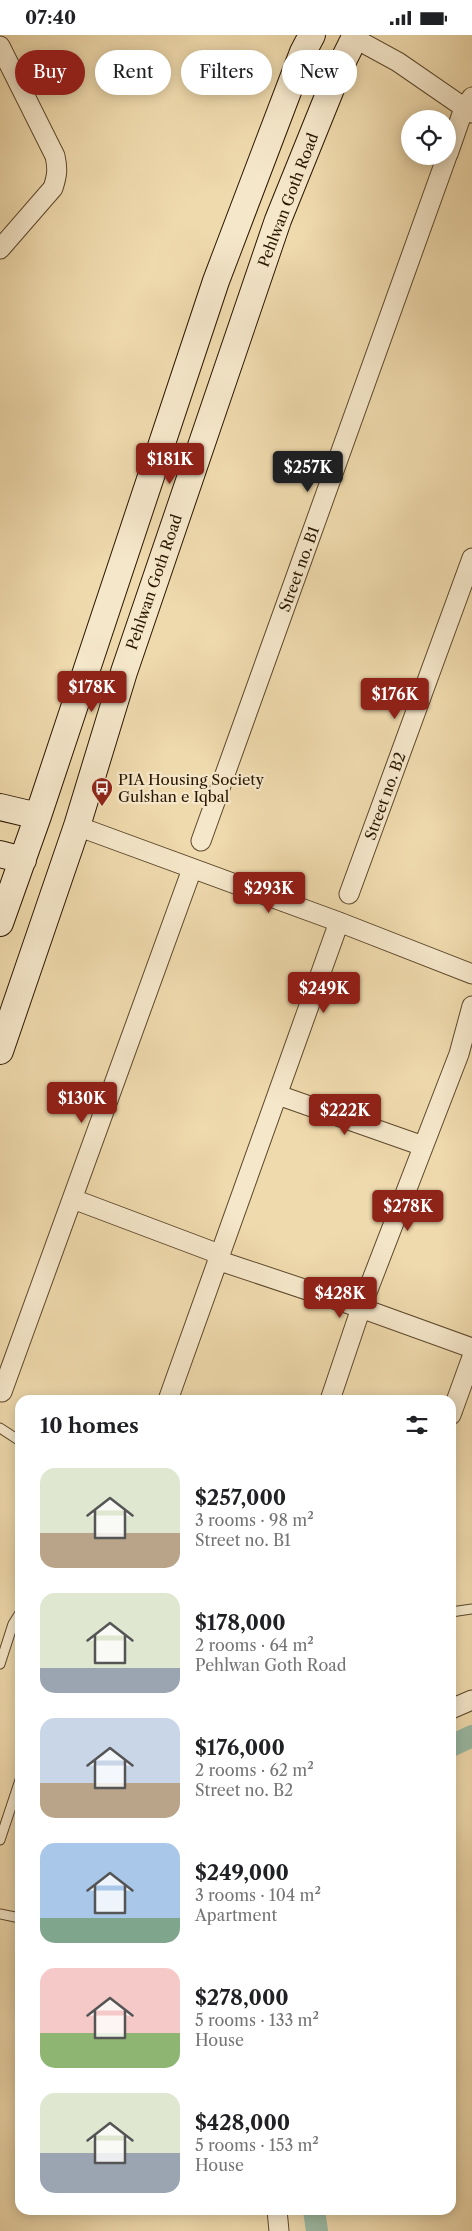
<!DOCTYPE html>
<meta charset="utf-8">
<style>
:root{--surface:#fff;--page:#f6f6f6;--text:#202124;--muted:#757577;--accent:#8f2418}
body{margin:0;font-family:"Libre Caslon Text",serif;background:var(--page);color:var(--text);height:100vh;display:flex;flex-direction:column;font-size:19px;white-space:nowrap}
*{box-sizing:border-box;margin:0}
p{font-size:16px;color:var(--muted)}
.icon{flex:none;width:28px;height:28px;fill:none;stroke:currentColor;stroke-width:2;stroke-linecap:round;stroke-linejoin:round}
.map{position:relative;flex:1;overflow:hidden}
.sheet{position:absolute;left:15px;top:1360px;width:441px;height:820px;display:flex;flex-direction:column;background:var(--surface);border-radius:15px;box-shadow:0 2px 12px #0003}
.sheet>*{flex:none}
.guide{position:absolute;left:15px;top:15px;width:442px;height:45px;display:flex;gap:10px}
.fabs{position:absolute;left:401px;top:75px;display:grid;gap:10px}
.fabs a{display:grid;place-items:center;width:55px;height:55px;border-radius:50%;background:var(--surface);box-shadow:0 2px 12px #0003;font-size:25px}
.price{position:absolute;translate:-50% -42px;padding:0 11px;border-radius:5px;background:var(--accent);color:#fff;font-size:16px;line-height:32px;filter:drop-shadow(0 1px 2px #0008)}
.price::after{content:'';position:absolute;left:50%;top:30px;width:15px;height:11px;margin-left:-8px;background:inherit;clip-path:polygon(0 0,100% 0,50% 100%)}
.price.selected{background:#222;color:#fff}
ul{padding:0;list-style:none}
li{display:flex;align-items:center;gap:15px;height:125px;padding:0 25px}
li span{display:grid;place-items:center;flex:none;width:140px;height:100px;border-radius:15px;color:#555}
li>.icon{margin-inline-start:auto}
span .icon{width:60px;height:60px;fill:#fffc;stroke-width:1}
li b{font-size:21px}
h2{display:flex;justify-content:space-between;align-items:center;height:60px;padding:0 25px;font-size:21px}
.tag{padding:0 18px;border-radius:22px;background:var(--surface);box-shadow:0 2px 12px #0003;font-size:18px;line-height:45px}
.tag.selected{background:var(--accent);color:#fff}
.status{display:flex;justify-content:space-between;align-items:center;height:35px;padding:0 25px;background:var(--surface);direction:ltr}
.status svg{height:14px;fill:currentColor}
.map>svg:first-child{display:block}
</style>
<div class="status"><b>07:40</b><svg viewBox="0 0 49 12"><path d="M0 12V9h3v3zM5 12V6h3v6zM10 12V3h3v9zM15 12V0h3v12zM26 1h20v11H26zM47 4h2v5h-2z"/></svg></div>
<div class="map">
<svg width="472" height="2196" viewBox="0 0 472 2196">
<rect width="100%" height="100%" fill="#efdaad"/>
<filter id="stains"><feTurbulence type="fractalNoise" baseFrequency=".004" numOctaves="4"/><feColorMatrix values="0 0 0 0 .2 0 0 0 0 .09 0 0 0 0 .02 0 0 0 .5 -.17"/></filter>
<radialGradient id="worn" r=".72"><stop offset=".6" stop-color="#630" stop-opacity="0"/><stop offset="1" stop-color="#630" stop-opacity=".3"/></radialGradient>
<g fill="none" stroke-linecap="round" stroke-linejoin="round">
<!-- canal -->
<path stroke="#9bbba5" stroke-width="22" d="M 451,1711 L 472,1701
M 314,2175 L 317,2196"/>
<!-- lane casing -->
<g stroke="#5c482b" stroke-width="11">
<path id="lane" d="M 0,1393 L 20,1406
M 451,1577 L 472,1574
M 0,1629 L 13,1589 L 20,1578
M 0,1805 L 20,1745
M 0,1879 L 20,1883"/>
</g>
<!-- street casing -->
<g stroke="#5c482b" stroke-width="21">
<path id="street" d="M 354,3 L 398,27 L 472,78
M 0,11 L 55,121 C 58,134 57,141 53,153 L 0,214
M 448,119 L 464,73 L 472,62
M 77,791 L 339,887 L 472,939
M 201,806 L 447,121
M 349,859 L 472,523
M 278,1060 L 423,1111
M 73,1164 L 219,1219
M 217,1225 L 361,1273 L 472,1313
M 2,1357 L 192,834
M 168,1365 L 339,887
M 330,1365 L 361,1273 L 459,1019 L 472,971
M 451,1380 L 472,1322
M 451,1674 L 472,1665
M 277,2175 L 279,2196"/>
</g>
<!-- secondary casing -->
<g stroke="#2b1700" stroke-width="28">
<path id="secondary" d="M 0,772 L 38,781
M 0,819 L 23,825
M 0,888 L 38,781 L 216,246 L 303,17 L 312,0
M 0,1016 L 77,791 L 124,637 L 278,185 L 339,34 L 356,0"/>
</g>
<!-- lane -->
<use href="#lane" stroke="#f5e7ca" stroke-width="9"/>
<!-- street -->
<use href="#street" stroke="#f5e7ca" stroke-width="19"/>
<!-- secondary -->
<use href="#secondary" stroke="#f5e7ca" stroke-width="26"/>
</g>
<!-- icons -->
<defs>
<g id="bus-pin" transform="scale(1.125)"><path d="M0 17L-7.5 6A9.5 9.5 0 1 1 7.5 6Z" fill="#8f2418" stroke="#f5e7ca"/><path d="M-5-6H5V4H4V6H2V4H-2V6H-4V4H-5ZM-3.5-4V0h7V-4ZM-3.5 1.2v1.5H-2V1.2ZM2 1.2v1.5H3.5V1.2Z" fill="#fff"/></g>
</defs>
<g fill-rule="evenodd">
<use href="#bus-pin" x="102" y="753"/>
</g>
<g text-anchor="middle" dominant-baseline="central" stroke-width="4.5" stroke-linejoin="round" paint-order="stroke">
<!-- street labels -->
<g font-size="15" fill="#2b1700" stroke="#f5e7ca">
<text transform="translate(288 165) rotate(-69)">Pehlwan Goth Road</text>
<text transform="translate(299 534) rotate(-70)">Street no. B1</text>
<text transform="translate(154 547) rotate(-71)">Pehlwan Goth Road</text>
<text transform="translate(385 761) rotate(-70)">Street no. B2</text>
</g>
<!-- poi labels -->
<g font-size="15" fill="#2b1700" stroke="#f5e7ca" text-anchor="start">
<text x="118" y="744">PIA Housing Society<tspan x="118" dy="17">Gulshan e Iqbal</tspan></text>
</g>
</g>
<rect width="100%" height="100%" filter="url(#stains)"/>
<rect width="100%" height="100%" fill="url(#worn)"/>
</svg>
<div class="fabs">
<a><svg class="icon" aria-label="locate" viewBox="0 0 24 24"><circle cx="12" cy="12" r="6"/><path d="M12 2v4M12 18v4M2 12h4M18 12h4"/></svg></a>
</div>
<b class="price" style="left:170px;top:450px">$181K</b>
<b class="price selected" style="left:308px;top:458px">$257K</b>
<b class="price" style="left:92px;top:678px">$178K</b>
<b class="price" style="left:395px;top:685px">$176K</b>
<b class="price" style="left:269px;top:879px">$293K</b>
<b class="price" style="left:324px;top:979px">$249K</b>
<b class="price" style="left:82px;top:1089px">$130K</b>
<b class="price" style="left:345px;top:1101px">$222K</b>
<b class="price" style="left:408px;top:1197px">$278K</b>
<b class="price" style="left:340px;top:1284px">$428K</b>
<div class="guide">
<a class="tag selected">Buy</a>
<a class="tag">Rent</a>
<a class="tag">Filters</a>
<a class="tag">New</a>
</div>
<section class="sheet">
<h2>10 homes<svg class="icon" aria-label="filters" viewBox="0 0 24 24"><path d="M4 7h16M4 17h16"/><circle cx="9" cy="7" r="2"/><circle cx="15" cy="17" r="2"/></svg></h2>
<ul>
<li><span style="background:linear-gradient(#dfe7d0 65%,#b9a48a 0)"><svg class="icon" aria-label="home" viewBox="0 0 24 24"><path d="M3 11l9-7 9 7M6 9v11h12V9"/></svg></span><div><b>$257,000</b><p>3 rooms · 98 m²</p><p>Street no. B1</p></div></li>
<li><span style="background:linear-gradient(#dfe7d0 75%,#9aa5b1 0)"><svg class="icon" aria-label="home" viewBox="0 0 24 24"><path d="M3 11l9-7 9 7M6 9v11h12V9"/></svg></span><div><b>$178,000</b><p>2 rooms · 64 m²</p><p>Pehlwan Goth Road</p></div></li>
<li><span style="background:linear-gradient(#c9d6e8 65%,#b9a48a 0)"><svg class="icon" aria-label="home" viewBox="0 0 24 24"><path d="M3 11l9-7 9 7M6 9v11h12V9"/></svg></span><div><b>$176,000</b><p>2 rooms · 62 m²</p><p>Street no. B2</p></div></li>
<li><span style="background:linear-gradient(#a9c7e8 75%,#7fa58c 0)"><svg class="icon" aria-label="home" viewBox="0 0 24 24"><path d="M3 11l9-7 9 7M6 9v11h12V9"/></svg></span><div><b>$249,000</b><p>3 rooms · 104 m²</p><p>Apartment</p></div></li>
<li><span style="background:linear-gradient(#f6c9c9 65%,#8fb573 0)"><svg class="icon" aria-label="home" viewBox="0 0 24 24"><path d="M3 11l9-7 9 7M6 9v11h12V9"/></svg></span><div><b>$278,000</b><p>5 rooms · 133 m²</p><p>House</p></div></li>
<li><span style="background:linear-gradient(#dfe7d0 60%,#9aa5b1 0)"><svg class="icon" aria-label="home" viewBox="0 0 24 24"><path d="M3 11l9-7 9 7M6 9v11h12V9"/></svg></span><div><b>$428,000</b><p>5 rooms · 153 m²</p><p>House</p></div></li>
</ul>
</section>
</div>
